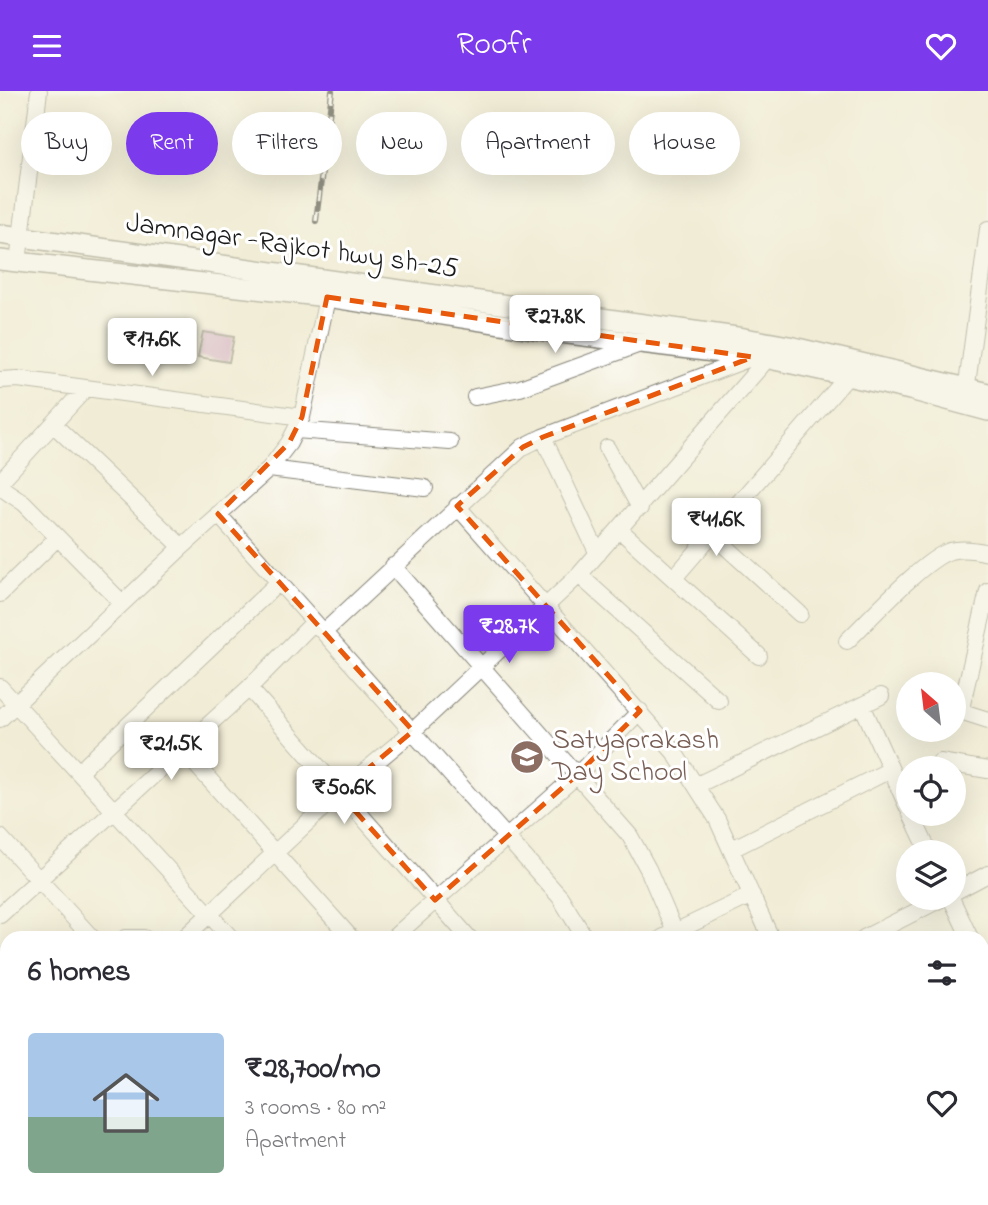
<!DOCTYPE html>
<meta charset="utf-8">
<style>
:root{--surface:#fff;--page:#f7f7f7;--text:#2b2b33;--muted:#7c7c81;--line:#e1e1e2;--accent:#7c3aed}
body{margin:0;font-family:"Indie Flower",sans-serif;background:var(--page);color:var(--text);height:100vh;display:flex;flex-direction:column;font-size:26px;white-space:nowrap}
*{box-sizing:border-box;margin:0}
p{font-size:23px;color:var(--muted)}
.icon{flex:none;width:38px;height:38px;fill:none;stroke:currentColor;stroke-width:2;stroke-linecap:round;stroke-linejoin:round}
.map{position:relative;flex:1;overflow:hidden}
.panel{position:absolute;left:0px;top:840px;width:989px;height:275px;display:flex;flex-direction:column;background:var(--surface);border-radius:21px 21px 0 0;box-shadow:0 7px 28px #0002}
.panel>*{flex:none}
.top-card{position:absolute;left:21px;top:21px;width:947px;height:63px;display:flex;gap:14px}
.needle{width:46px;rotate:332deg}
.fabs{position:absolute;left:896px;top:581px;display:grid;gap:14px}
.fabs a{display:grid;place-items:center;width:70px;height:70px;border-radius:50%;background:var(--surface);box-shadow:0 7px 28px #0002;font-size:35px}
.price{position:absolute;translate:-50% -60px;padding:0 16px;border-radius:7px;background:#fff;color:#222;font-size:23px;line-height:46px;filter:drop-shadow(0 2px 4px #0008)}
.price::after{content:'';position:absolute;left:50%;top:42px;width:21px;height:16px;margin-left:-10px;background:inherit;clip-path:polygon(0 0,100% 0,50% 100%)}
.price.on{background:var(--accent);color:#fff}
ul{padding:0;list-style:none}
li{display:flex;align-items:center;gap:21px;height:175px;padding:0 28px}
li+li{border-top:2px solid var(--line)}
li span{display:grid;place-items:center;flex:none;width:196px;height:140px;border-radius:7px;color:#555}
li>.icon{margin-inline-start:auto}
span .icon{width:84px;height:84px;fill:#fffc;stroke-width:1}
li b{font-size:30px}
h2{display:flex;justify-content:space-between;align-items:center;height:84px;padding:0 28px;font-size:30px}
.tag{padding:0 24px;border-radius:32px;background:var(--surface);box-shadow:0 7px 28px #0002;font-size:24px;line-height:63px}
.tag.on{background:var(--accent);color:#fff}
header{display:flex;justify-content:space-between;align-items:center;height:91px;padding:0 28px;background:var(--accent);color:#fff;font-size:32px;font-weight:600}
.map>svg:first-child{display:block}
</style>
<header><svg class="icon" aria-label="menu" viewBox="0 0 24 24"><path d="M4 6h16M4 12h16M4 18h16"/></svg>Roofr<svg class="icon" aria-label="heart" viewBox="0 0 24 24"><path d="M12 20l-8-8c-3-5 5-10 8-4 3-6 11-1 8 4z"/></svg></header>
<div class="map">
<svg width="988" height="1114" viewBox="0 0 988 1114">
<rect width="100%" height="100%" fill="#fff"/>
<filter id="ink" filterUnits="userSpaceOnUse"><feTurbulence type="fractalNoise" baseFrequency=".0143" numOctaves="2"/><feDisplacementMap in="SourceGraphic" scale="14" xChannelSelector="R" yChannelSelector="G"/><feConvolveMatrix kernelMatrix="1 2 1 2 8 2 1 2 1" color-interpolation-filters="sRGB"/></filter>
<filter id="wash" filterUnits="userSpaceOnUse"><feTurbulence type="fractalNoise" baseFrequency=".00686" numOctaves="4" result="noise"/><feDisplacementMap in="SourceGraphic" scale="28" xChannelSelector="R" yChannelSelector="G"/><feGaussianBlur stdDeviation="1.57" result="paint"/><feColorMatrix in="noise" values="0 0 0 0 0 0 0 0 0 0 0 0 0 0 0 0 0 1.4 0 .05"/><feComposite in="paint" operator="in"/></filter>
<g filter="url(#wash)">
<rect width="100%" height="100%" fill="#f1ecd6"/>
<g id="blocks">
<!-- building -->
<path fill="#c996bf" d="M 129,230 L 141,232 L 138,255 L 117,251 L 119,238 L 127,240 Z
M 203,241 L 234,246 L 229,271 L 198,266 Z"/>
</g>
</g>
<g filter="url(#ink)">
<use href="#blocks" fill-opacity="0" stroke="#868479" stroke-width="2"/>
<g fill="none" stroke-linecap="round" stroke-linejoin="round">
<!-- minor casing -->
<g stroke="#868479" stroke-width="18">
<path id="minor" d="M 18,171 L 39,0
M 0,289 L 18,288 L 302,326
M 475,306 L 520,297 L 640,253
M 965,308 L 988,138
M 54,334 L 182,456
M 296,339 L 450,351
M 543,346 L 598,463
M 607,357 L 640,417
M 269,378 L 425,397
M 0,391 L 86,297
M 0,396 L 24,412 L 122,512
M 457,415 L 674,661 L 717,728 L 771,847
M 218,423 L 560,806 L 585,847
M 621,440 L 759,565
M 712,443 L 800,523
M 393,475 L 630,745 L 648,778 L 675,841
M 579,484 L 719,610
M 674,487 L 848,285
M 988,500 L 962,613 L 963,621 L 988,629
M 0,503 L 57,447
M 324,541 L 523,356 L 543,346 L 753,266
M 847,550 C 869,529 924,468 950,460 C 962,457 976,459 988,462
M 0,596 L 231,847
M 249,597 L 469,847
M 862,614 L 908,717
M 0,628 L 182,456 L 269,378 L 289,352 L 302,326 L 329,197
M 181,657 L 351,847
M 940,671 L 988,679
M 80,680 L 279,491
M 697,694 L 881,605
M 911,723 L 929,761
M 0,746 L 92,847
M 732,758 L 890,679
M 954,801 L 988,783
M 951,807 L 970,847
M 0,824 L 249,597 L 314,531
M 125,847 L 144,847
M 184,847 L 339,702 L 413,640 L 579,484 L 774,260
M 393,847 L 577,684 L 640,620
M 662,847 L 752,804
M 864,847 L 943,807
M 982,869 L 988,875
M 0,892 L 7,901
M 0,1014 L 7,1007
M 0,1029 L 7,1036
M 72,1108 L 78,1114
M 325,1108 L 330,1114
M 539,1108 L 544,1114
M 636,1108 L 641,1114
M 101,1114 L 108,1108
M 151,1114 L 151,1108
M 190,1114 L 190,1108
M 436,1114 L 443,1108
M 693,1114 L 699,1108"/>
</g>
<!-- major casing -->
<g stroke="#868479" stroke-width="22">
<path id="major" d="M 0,143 L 744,247 L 789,255 L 988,302
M 0,169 L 327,206 L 552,241 L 770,268 L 910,299 L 988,320
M 982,937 L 988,934
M 736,1108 L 740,1114"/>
</g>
<!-- minor -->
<use href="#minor" stroke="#fff" stroke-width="16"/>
<!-- major -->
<use href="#major" stroke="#fff" stroke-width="19"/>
<!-- rail casing -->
<g stroke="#1c1c1c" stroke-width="6">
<path id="rail" d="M 316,130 L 332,0"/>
</g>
<!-- rail -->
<use href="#rail" stroke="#fff" stroke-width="3.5" stroke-dasharray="10" stroke-linecap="butt"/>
</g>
</g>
<!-- marked area -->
<path d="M0 0H988V1114H0ZM 327,206 L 753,266 L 543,346 L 523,356 L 457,415 L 640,620 L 577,684 L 435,809 L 339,702 L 413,640 L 218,423 L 289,352 L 302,326 Z" fill="#f1ecd6" fill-opacity=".55" fill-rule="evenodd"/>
<path fill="none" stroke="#e8590c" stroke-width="5" stroke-dasharray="14 9" stroke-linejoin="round" d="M 327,206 L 753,266 L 543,346 L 523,356 L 457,415 L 640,620 L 577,684 L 435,809 L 339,702 L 413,640 L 218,423 L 289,352 L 302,326 Z"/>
<!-- icons -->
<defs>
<g id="university-disc" transform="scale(1.75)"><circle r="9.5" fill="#8d6e63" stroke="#fff"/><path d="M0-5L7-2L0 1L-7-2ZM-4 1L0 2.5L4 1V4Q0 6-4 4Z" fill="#fff"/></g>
</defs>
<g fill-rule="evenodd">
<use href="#university-disc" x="527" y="666"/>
</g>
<g text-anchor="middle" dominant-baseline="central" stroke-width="6" stroke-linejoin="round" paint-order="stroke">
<!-- street labels -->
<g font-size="28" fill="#1c1c1c" stroke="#fff">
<text transform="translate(292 156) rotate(8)">Jamnagar -Rajkot hwy sh-25</text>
</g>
<!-- education labels -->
<g font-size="28" fill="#785e54" stroke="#fff" text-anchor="start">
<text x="552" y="650">Satyaprakash<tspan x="552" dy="32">Day School</tspan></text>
</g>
</g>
</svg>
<div class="fabs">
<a><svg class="needle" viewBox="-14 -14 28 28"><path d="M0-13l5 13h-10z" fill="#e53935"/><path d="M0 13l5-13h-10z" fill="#7c7c81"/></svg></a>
<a><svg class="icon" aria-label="locate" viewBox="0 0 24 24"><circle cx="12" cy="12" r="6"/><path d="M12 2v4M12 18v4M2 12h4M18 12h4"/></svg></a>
<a><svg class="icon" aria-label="layers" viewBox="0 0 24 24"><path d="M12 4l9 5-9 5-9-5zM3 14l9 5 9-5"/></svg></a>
</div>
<b class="price" style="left:555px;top:264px">₹27.8K</b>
<b class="price" style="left:152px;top:287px">₹17.6K</b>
<b class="price" style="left:716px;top:467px">₹41.6K</b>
<b class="price on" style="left:509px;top:574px">₹28.7K</b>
<b class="price" style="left:171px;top:691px">₹21.5K</b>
<b class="price" style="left:344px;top:735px">₹50.6K</b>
<div class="top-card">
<a class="tag">Buy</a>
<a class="tag on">Rent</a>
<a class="tag">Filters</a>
<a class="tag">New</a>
<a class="tag">Apartment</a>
<a class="tag">House</a>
</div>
<section class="panel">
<h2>6 homes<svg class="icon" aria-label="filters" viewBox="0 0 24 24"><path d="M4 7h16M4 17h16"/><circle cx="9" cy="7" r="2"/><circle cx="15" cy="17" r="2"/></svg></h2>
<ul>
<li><span style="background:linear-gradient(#a9c7e8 60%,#7fa58c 0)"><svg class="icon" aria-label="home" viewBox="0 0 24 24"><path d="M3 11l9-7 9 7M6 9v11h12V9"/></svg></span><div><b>₹28,700/mo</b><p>3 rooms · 80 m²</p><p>Apartment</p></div><svg class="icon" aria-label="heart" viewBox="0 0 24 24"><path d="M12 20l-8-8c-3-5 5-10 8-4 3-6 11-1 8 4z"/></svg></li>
</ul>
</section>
</div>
